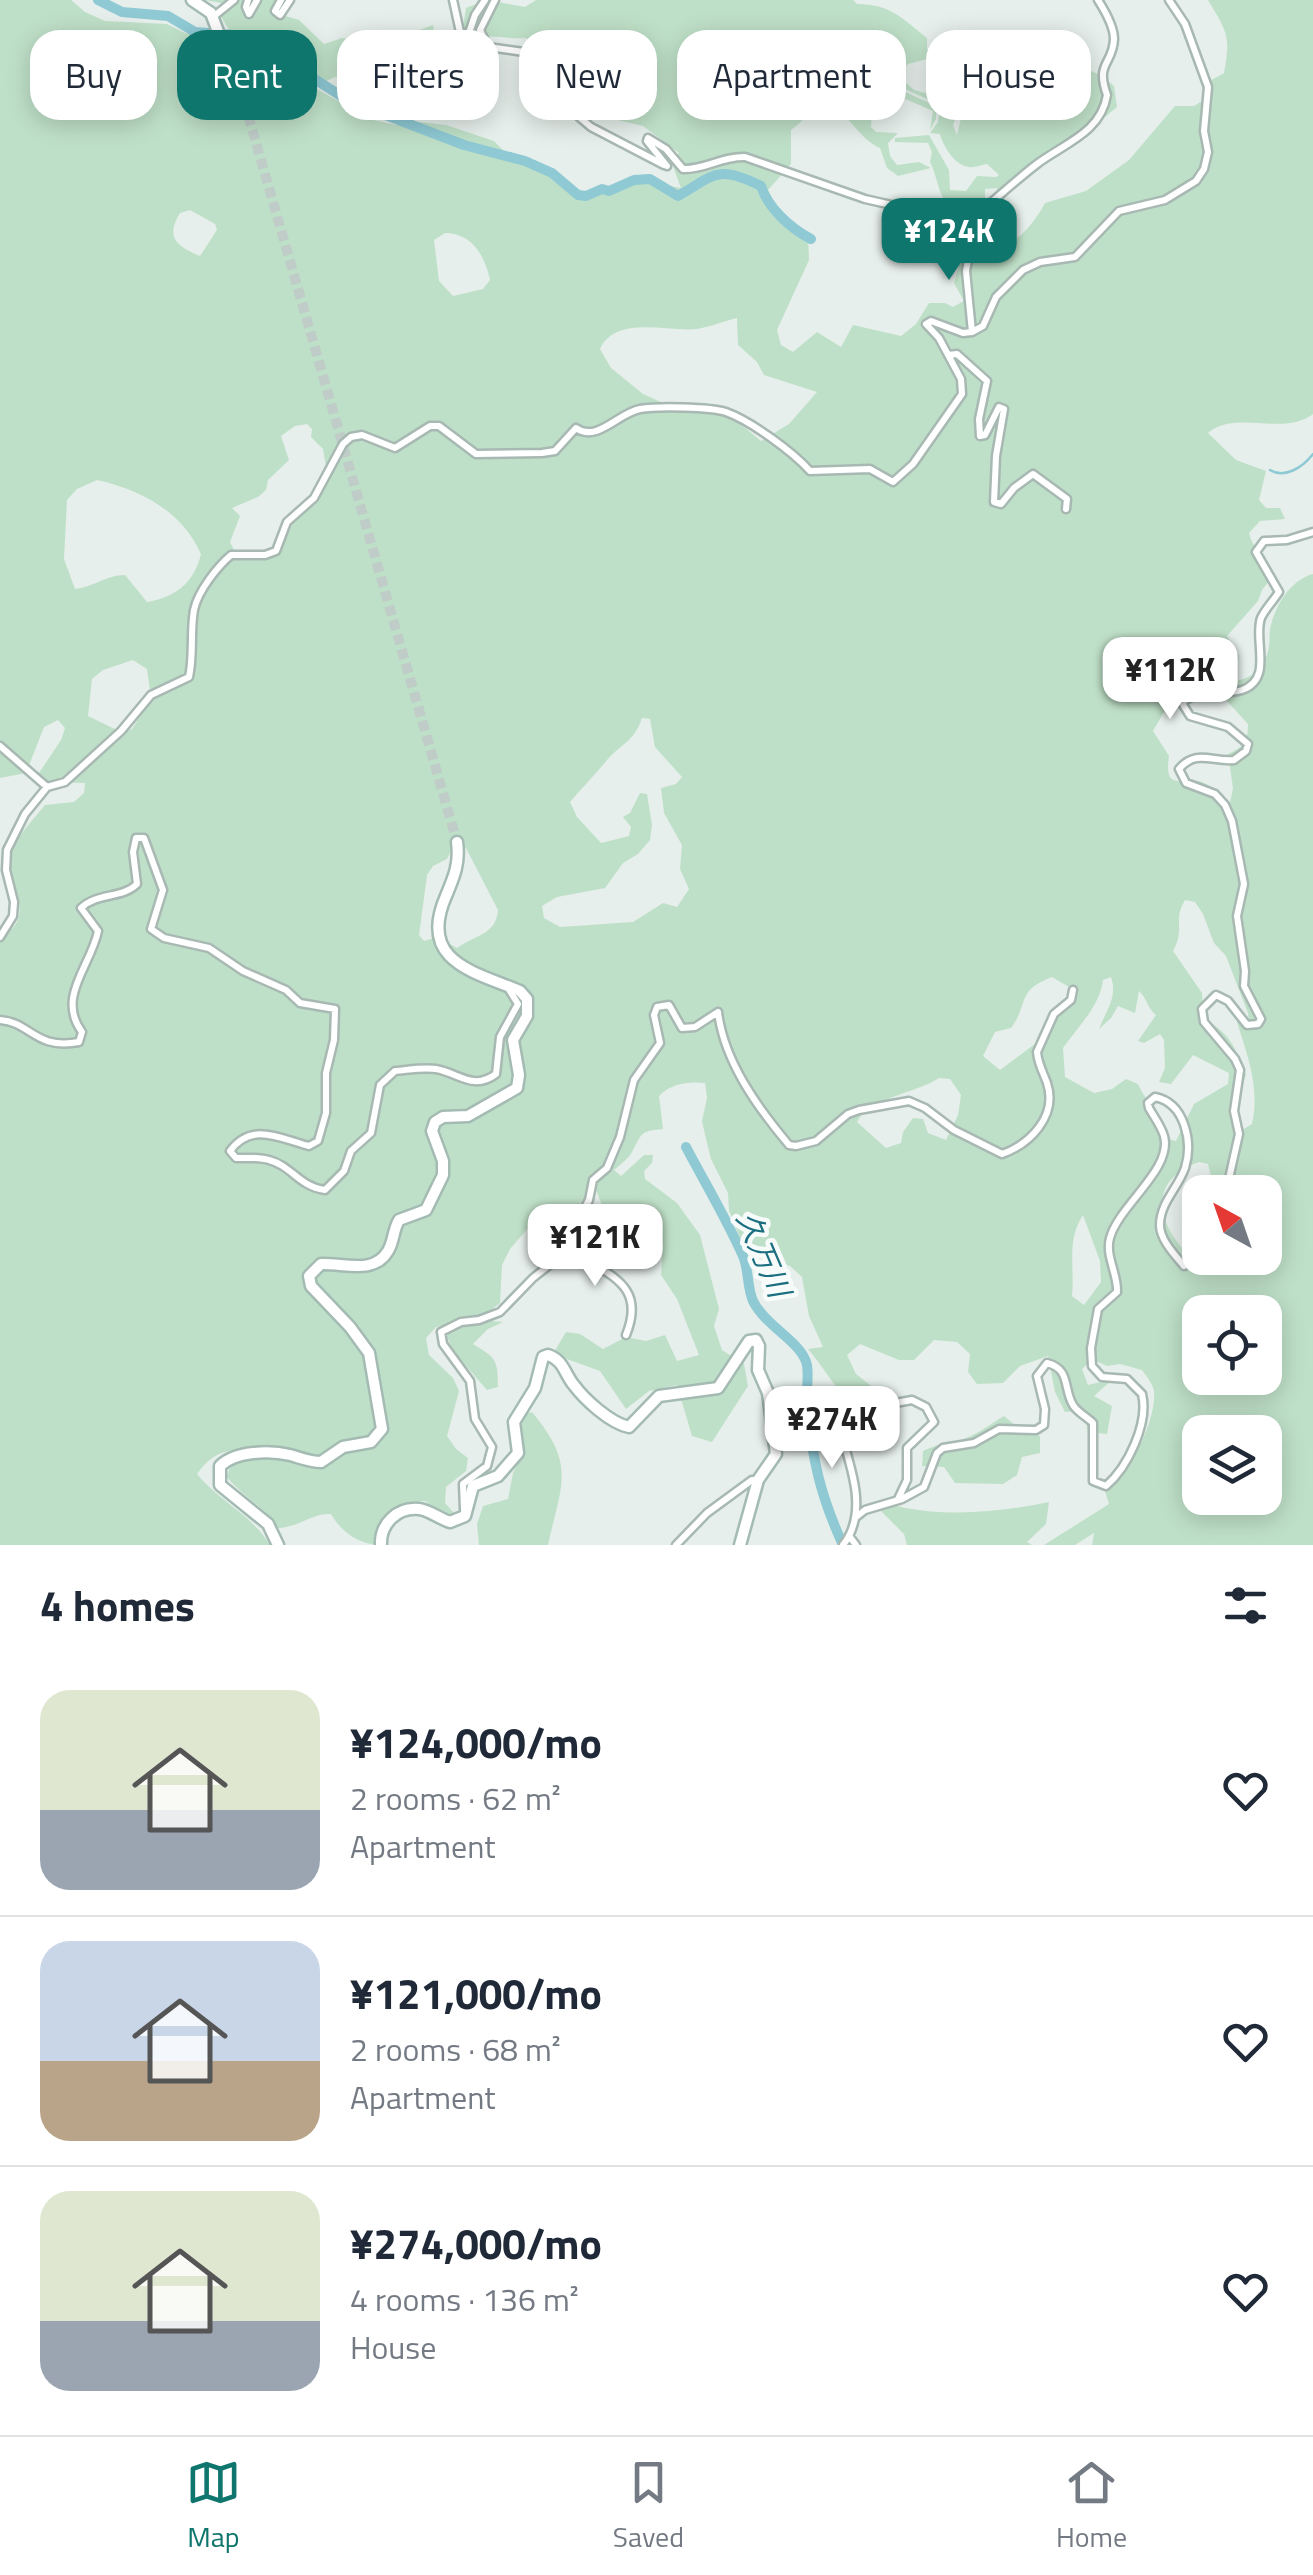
<!DOCTYPE html>
<meta charset="utf-8">
<style>
:root{--surface:#fff;--page:#f2f2f3;--text:#1f2937;--muted:#747a83;--line:#e0e1e3;--accent:#0f766e}
body{margin:0;font-family:"Titillium Web","Noto Sans JP",sans-serif;background:var(--page);color:var(--text);height:100vh;display:flex;flex-direction:column;font-size:38px;white-space:nowrap}
*{box-sizing:border-box;margin:0}
p{font-size:32px;color:var(--muted)}
.icon{flex:none;width:55px;height:55px;fill:none;stroke:currentColor;stroke-width:2;stroke-linecap:round;stroke-linejoin:round}
.map{position:relative;height:1545px;overflow:hidden}
.details{display:flex;flex-direction:column;background:var(--surface);flex:1}
.details>*{flex:none}
.guide{position:absolute;left:30px;top:30px;width:1255px;height:90px;display:flex;gap:20px}
.needle{width:65px;rotate:320deg}
.fabs{position:absolute;left:1182px;top:1175px;display:grid;gap:20px}
.fabs a{display:grid;place-items:center;width:100px;height:100px;border-radius:20px;background:var(--surface);box-shadow:0 5px 25px #0003;font-size:50px}
.price{position:absolute;translate:-50% -85px;padding:0 22px;border-radius:20px;background:#fff;color:#222;font-size:32px;line-height:65px;filter:drop-shadow(0 2px 5px #0008)}
.price::after{content:'';position:absolute;left:50%;top:60px;width:30px;height:22px;margin-left:-15px;background:inherit;clip-path:polygon(0 0,100% 0,50% 100%)}
.price.on{background:var(--accent);color:#fff}
ul{padding:0;list-style:none}
li{display:flex;align-items:center;gap:30px;height:250px;padding:0 40px}
li+li{border-top:2px solid var(--line)}
li span{display:grid;place-items:center;flex:none;width:280px;height:200px;border-radius:30px;color:#555}
li>.icon{margin-inline-start:auto}
span .icon{width:120px;height:120px;fill:#fffc;stroke-width:1}
li b{font-size:42px}
h2{display:flex;justify-content:space-between;align-items:center;height:120px;padding:0 40px;font-size:42px}
.tag{padding:0 35px;border-radius:30px;background:var(--surface);box-shadow:0 5px 25px #0003;font-size:35px;line-height:90px}
.tag.on{background:var(--accent);color:#fff}
.dock{display:flex;justify-content:space-around;align-items:center;height:140px;border-top:2px solid var(--line);background:var(--surface);font-size:28px;color:var(--muted)}
.dock a{display:grid;justify-items:center;gap:5px}
.dock .on{color:var(--accent)}
.map>svg:first-child{display:block}
</style>
<div class="map">
<svg width="1313" height="1545" viewBox="0 0 1313 1545">
<rect width="100%" height="100%" fill="#e6efeb"/>
<!-- green -->
<path fill="#bfe0c8" fill-rule="evenodd" d="M 0,0 L 71,0 L 85,12 L 105,21 L 167,24 L 185,33 L 219,41 L 234,38 L 222,18 L 221,3 L 205,0 L 278,0 L 282,15 L 299,20 L 324,44 L 342,38 L 386,42 L 433,25 L 435,37 L 427,49 L 427,67 L 416,71 L 391,65 L 363,75 L 335,77 L 313,87 L 373,120 L 397,125 L 419,122 L 446,125 L 494,141 L 508,155 L 522,158 L 547,173 L 582,199 C 621,180 640,180 681,188 L 671,161 L 679,153 L 643,126 L 618,120 L 602,111 L 569,74 L 526,38 C 509,40 493,33 477,39 L 463,28 L 466,8 L 487,0 L 525,7 L 536,0 L 853,0 L 857,4 C 890,4 902,18 927,38 L 927,49 L 940,56 L 949,55 L 977,93 L 987,95 L 999,75 L 1016,77 L 1020,64 C 1050,52 1091,65 1114,86 L 1117,107 C 1079,140 1033,160 996,195 L 997,188 L 985,189 L 985,199 L 961,205 L 945,201 C 937,189 937,175 930,162 L 932,152 L 928,143 L 895,142 L 895,138 L 929,135 L 949,170 L 950,190 L 966,191 L 977,176 L 996,177 L 999,175 L 987,164 C 981,165 975,168 969,167 C 955,166 943,146 940,134 L 930,133 L 938,122 L 940,105 L 905,89 L 903,64 L 899,61 L 894,61 L 903,91 L 936,106 L 936,119 L 930,130 L 933,111 L 901,97 L 888,63 L 877,60 L 851,90 L 848,99 L 872,114 L 871,127 L 876,132 L 898,133 L 888,143 L 890,156 L 897,165 L 919,162 L 931,168 L 898,176 L 887,168 L 880,148 C 860,139 854,121 835,109 L 832,112 L 826,104 C 804,113 808,118 791,130 L 791,164 L 768,190 L 777,208 L 808,235 L 809,260 L 777,330 L 781,345 L 793,352 L 817,332 L 841,347 L 853,325 L 901,336 L 916,324 L 929,303 L 945,303 L 953,307 L 964,301 L 954,283 L 960,263 C 1000,254 1025,240 1045,203 L 1086,191 L 1129,160 L 1175,106 L 1194,106 L 1207,98 L 1208,82 L 1224,73 C 1231,35 1227,32 1208,0 L 1313,0 L 1313,414 C 1283,437 1236,409 1208,433 L 1236,460 L 1266,471 L 1259,500 L 1266,508 L 1280,508 L 1285,519 L 1260,521 L 1249,533 C 1255,555 1267,558 1272,577 L 1262,590 L 1258,601 L 1227,636 L 1239,656 L 1236,668 L 1216,672 L 1206,667 L 1186,674 L 1153,731 L 1169,756 C 1163,796 1186,774 1204,783 C 1214,787 1219,798 1230,803 L 1233,788 L 1228,754 C 1244,747 1248,741 1248,724 L 1217,690 L 1223,682 C 1247,682 1265,672 1269,646 C 1270,641 1269,635 1270,630 C 1274,607 1290,580 1313,574 L 1313,1545 L 1092,1545 L 1094,1533 L 1075,1545 L 1044,1545 L 1109,1504 L 1105,1491 C 1129,1475 1157,1420 1154,1391 C 1153,1384 1147,1377 1142,1370 L 1120,1364 L 1107,1366 L 1092,1359 L 1082,1369 L 1088,1385 L 1113,1379 L 1094,1396 L 1112,1406 L 1107,1434 L 1088,1432 L 1083,1411 L 1065,1412 L 1055,1392 L 1048,1356 L 1020,1366 L 1003,1383 L 977,1384 L 968,1372 L 970,1354 L 957,1342 L 934,1340 L 914,1360 L 899,1360 L 860,1344 L 847,1355 L 856,1374 L 870,1385 L 874,1398 L 852,1404 C 834,1387 824,1368 808,1349 L 823,1347 L 809,1316 L 802,1277 L 790,1266 L 748,1251 L 740,1238 L 729,1210 L 728,1193 L 711,1159 L 706,1139 L 702,1121 L 707,1098 L 705,1083 C 688,1081 670,1084 659,1096 L 663,1129 C 640,1131 642,1133 632,1152 C 629,1158 620,1165 614,1170 L 621,1176 L 644,1155 L 653,1155 L 652,1163 L 644,1171 L 645,1179 L 677,1203 L 700,1235 L 719,1309 L 714,1326 L 722,1350 L 744,1364 L 748,1386 L 712,1442 L 692,1436 L 677,1385 L 649,1391 L 626,1409 L 600,1371 L 553,1354 L 566,1332 L 580,1334 L 603,1349 L 626,1337 L 646,1341 L 665,1335 L 677,1361 L 699,1355 L 677,1299 L 661,1275 L 663,1246 L 649,1217 L 632,1206 L 602,1205 L 594,1185 L 574,1211 L 534,1221 L 510,1249 L 502,1265 L 500,1303 L 478,1320 L 503,1322 L 488,1329 L 473,1344 C 496,1358 498,1359 498,1387 L 487,1390 L 452,1350 L 446,1334 L 455,1324 L 436,1327 L 426,1338 L 429,1355 L 453,1378 L 459,1391 L 447,1436 L 456,1449 L 468,1458 L 466,1471 L 446,1487 L 445,1503 L 456,1515 L 448,1517 L 425,1501 L 408,1502 L 388,1514 L 381,1528 L 381,1545 C 360,1545 342,1533 331,1514 C 312,1513 297,1528 278,1528 C 266,1508 242,1496 227,1477 L 232,1460 L 245,1450 C 222,1449 210,1456 197,1474 C 219,1501 252,1515 270,1545 L 0,1545 L 0,937 C 42,917 2,880 12,851 C 18,834 34,819 45,805 L 74,802 L 84,793 L 85,783 L 46,782 L 37,776 L 61,740 L 65,728 L 58,720 L 44,727 L 26,773 L 0,778 ZM 927,59 C 954,62 971,84 971,110 L 961,118 L 957,135 L 953,125 L 957,114 L 944,98 L 914,90 L 905,82 L 904,68 L 908,64 ZM 190,210 L 215,224 L 217,230 L 200,256 C 177,246 165,238 180,213 ZM 445,233 C 472,233 485,256 490,280 L 483,289 L 453,296 L 439,281 L 434,240 ZM 737,318 L 738,345 L 757,362 L 764,375 L 817,392 L 789,424 L 761,441 L 728,414 L 681,411 L 643,394 L 611,368 L 600,349 C 616,315 666,332 697,329 C 710,327 724,321 737,318 ZM 307,424 L 312,429 L 311,437 L 323,449 L 327,473 L 304,509 L 293,519 L 275,557 L 238,558 L 230,542 L 240,516 L 232,508 L 258,497 L 266,490 L 268,480 L 289,460 L 281,436 L 295,426 ZM 97,480 C 141,490 182,511 201,554 C 194,583 176,597 147,602 L 125,575 C 106,575 94,587 75,589 L 64,559 L 67,500 L 77,489 ZM 133,660 L 147,669 L 151,699 L 132,729 L 119,731 L 88,716 L 92,679 L 103,670 ZM 642,718 L 650,719 L 655,747 L 682,777 L 676,784 L 661,788 L 664,813 L 682,845 L 680,869 L 689,889 L 677,907 L 663,903 L 633,922 L 560,927 L 544,918 L 542,906 L 557,897 L 605,888 L 623,863 L 638,854 L 650,840 L 652,825 L 647,794 L 640,793 L 630,813 L 623,817 L 631,827 L 629,836 L 601,843 L 577,817 L 570,802 C 582,788 595,775 607,760 C 622,743 634,742 642,718 ZM 455,843 L 466,848 L 498,910 C 496,935 475,935 457,948 L 437,937 L 424,941 L 419,935 L 427,875 L 433,866 L 447,859 ZM 1185,900 L 1195,902 L 1203,914 L 1214,943 L 1226,956 L 1248,1013 L 1249,1021 L 1237,1022 C 1248,1057 1260,1088 1252,1124 L 1242,1130 C 1227,1109 1241,1096 1246,1074 C 1231,1041 1234,1039 1203,1017 L 1202,993 L 1173,951 C 1186,927 1172,922 1185,900 ZM 1052,977 L 1069,987 L 1072,1000 L 1058,1006 L 1039,1041 L 1000,1070 L 983,1056 L 995,1032 L 1011,1028 C 1029,1005 1015,991 1052,977 ZM 1111,977 C 1118,997 1106,1011 1099,1029 L 1111,1018 L 1118,1006 L 1135,1013 L 1139,991 C 1147,998 1147,1008 1156,1015 L 1138,1041 L 1144,1043 L 1160,1034 L 1164,1040 L 1165,1068 L 1159,1082 L 1171,1084 L 1193,1055 L 1229,1073 L 1228,1084 L 1194,1104 L 1176,1141 L 1163,1138 C 1163,1111 1148,1107 1138,1084 L 1126,1079 L 1112,1089 L 1094,1093 L 1065,1077 L 1063,1048 C 1077,1028 1100,1006 1103,980 ZM 939,1078 L 950,1079 L 961,1095 L 958,1115 L 946,1140 L 928,1133 L 923,1119 L 913,1118 L 903,1132 L 901,1143 L 886,1148 L 857,1122 C 870,1097 915,1094 939,1078 ZM 1199,1162 L 1208,1164 L 1215,1192 L 1265,1192 L 1265,1258 L 1193,1259 C 1158,1227 1144,1182 1199,1162 ZM 1083,1215 L 1100,1261 L 1101,1282 L 1084,1305 L 1072,1296 C 1075,1267 1066,1241 1083,1215 ZM 1200,1312 L 1265,1312 L 1265,1378 L 1200,1378 ZM 1200,1432 L 1265,1432 L 1265,1498 L 1200,1498 Z
M 532,1412 C 577,1466 561,1484 548,1545 L 479,1545 L 477,1524 L 483,1506 L 508,1499 L 513,1473 L 523,1452 L 517,1431 L 519,1416 Z
M 1004,1416 L 1021,1430 L 1040,1436 L 1040,1453 L 1022,1457 L 1017,1475 L 1003,1484 L 955,1483 L 944,1467 L 922,1466 L 923,1451 C 936,1445 944,1443 957,1441 C 974,1437 989,1425 1004,1416 Z
M 1049,1502 L 1046,1524 L 1027,1542 L 1032,1545 L 907,1545 L 904,1534 L 880,1510 L 888,1504 C 940,1518 996,1513 1049,1502 Z"/>
<g fill="none" stroke-linecap="round" stroke-linejoin="round">
<!-- stream -->
<path stroke="#8ec9d4" stroke-width="2.5" d="M 1270,470 C 1285,479 1303,467 1313,454"/>
<!-- river -->
<path stroke="#8ec9d4" stroke-width="10" d="M 98,0 L 122,12 L 168,16 L 195,32 L 247,36 L 349,101 L 464,145 L 525,161 L 552,173 L 578,195 L 586,196 L 602,189 L 609,191 L 634,180 L 650,179 L 678,196 C 715,175 717,164 761,186 C 768,208 790,228 811,239
M 686,1147 C 705,1183 726,1218 743,1256 C 749,1270 747,1288 753,1301 C 766,1327 802,1342 807,1365 C 809,1377 806,1391 807,1404 C 812,1458 820,1495 843,1545"/>
<!-- secondary-tunnel -->
<path stroke="#bfccc8" stroke-width="10" stroke-dasharray="10 5" stroke-linecap="butt" d="M 223,45 L 248,115 L 457,842"/>
<!-- street casing -->
<g stroke="#a8b8b2" stroke-width="11">
<path id="street" d="M 248,0 L 246,7 L 249,14 L 257,0
M 281,0 L 275,11 L 280,15 L 290,0
M 453,0 L 460,32 L 467,39 L 475,15 L 485,0
M 495,0 L 480,30 L 488,47 L 524,52 L 578,116 L 591,127 L 664,165 L 667,166 L 647,141 L 648,138 L 666,149 L 683,169 C 705,170 722,156 745,157 L 865,199 L 958,220 L 972,238 L 966,271 L 972,332
M 213,17 L 234,0
M 965,224 C 990,205 1012,183 1037,164 C 1063,144 1101,133 1107,95 C 1095,62 1113,65 1114,39 C 1114,26 1105,11 1098,0
M 948,355 L 957,354 L 987,381 L 979,419 L 980,436 L 985,435 L 999,407 L 1004,409 L 996,456 L 994,502 L 1001,504 L 1014,488 L 1033,474 L 1067,499 L 1066,509
M 0,746 L 47,787
M 0,937 L 13,916 L 14,902 L 6,870 L 7,850 L 25,814 L 47,787 L 65,782 L 121,731 L 151,695 L 189,677 C 194,655 190,632 194,610 C 198,591 217,567 231,555 L 265,555 L 276,551 L 287,522 L 314,498 L 343,444 L 351,437 L 362,435 L 395,448 L 430,426 L 439,426 L 476,454 L 542,453 L 555,451 L 576,428 C 597,443 618,413 640,409 C 657,406 710,407 726,412 C 751,421 793,452 810,471 L 870,469 L 893,482 L 913,464 L 962,394 L 961,379 L 939,338 L 926,324 L 931,321 L 963,333 L 972,332 L 983,326 L 996,297 L 1023,270 L 1040,262 L 1075,257 L 1119,211 L 1165,200 L 1196,181 L 1204,169 L 1208,152 L 1204,131 L 1208,87 L 1185,24 L 1169,0
M 0,1020 C 31,1022 34,1050 79,1042 L 82,1032 C 56,997 91,966 98,931 L 81,908 C 98,892 122,899 137,884 L 133,852 L 136,838 L 144,838 L 163,890 L 151,929 L 164,938 L 209,948 L 243,971 L 286,990 L 300,1003 L 335,1009 L 334,1040 L 326,1073 L 326,1113 L 318,1141 L 309,1146 C 281,1139 252,1121 230,1151 L 236,1158 C 247,1158 259,1157 269,1160 C 292,1166 298,1186 325,1190 L 344,1171 L 351,1151 L 371,1133 L 380,1085 L 395,1071 C 408,1070 423,1067 436,1069 C 459,1073 473,1091 496,1074 L 500,1037 L 518,1004 L 508,988
M 1226,1192 L 1239,1134 L 1234,1111 L 1240,1070 L 1235,1059 L 1204,1022 L 1202,1009 L 1216,995 L 1228,1001 L 1247,1025 L 1258,1024 L 1261,1019 L 1244,986 L 1245,971 L 1237,916 L 1244,884 L 1232,821 L 1225,805 L 1215,794 L 1186,783 L 1179,769 C 1196,749 1212,762 1234,760 L 1246,751 L 1248,744 L 1228,727 L 1190,716 L 1182,703 C 1198,688 1223,696 1242,690 C 1274,679 1253,640 1261,618 C 1265,609 1274,600 1279,592 L 1256,552 L 1264,541 L 1287,540 L 1313,532
M 569,1247 C 603,1275 648,1281 626,1335
M 835,1414 C 846,1455 872,1509 843,1545
M 771,1415 L 835,1414 L 912,1400 L 926,1407 L 934,1422 L 907,1448 L 907,1480 L 898,1499
M 464,1509 L 463,1484 L 487,1466 L 492,1447 L 475,1419 L 470,1381 L 443,1344 L 441,1332 L 461,1322 L 479,1320 L 500,1312 L 533,1278 L 567,1251 L 577,1222 L 589,1200 L 593,1180 L 607,1168 L 620,1137 L 634,1080 L 660,1043 L 654,1015 L 657,1007 L 669,1005 L 682,1028 L 695,1027 L 718,1012 C 724,1061 757,1107 789,1145 L 796,1146 L 816,1141 L 848,1114 L 859,1110 L 909,1101 L 925,1108 L 954,1130 L 1002,1154 C 1030,1144 1058,1116 1047,1083 C 1043,1072 1038,1064 1037,1052 L 1054,1014 L 1071,1000 L 1073,990
M 855,1518 L 865,1510 L 902,1499 L 924,1487 L 937,1453 L 943,1448 L 974,1443 L 999,1429 L 1036,1430 L 1044,1425 L 1045,1409 L 1037,1376 L 1047,1363 C 1071,1369 1063,1389 1073,1405 C 1077,1412 1087,1417 1093,1423 L 1093,1481 L 1106,1486 C 1128,1467 1149,1423 1142,1394 L 1127,1379 L 1102,1377 L 1092,1366 L 1091,1348 L 1098,1309 L 1117,1292 C 1118,1274 1105,1256 1110,1238 C 1119,1205 1173,1169 1164,1136 C 1161,1126 1154,1117 1149,1108 L 1148,1103 L 1155,1097 C 1185,1103 1193,1142 1185,1168 C 1178,1188 1160,1203 1160,1225 C 1160,1240 1175,1255 1184,1266 L 1207,1258
M 850,1537 L 856,1545
M 676,1545 L 707,1513 L 752,1480 L 758,1480"/>
</g>
<!-- secondary casing -->
<g stroke="#a4bbb3" stroke-width="15">
<path id="secondary" d="M 192,0 L 211,13 L 223,45
M 278,1545 L 268,1524 L 220,1485 L 220,1466 C 235,1451 270,1450 290,1455 C 301,1458 310,1462 321,1462 L 343,1447 L 371,1442 L 382,1429 L 369,1353 L 350,1327 L 311,1286 L 309,1276 L 321,1264 C 344,1263 374,1275 388,1251 C 394,1241 393,1230 399,1220 L 426,1210 L 443,1175 L 443,1161 L 432,1131 L 435,1122 L 443,1117 L 468,1116 L 517,1088 L 519,1075 L 513,1040 L 527,1016 L 527,999 L 520,991 C 475,972 417,962 446,896 C 454,877 460,863 457,842
M 381,1545 C 380,1524 397,1507 419,1509 C 429,1510 440,1519 450,1522 L 465,1516 L 473,1486 L 498,1476 L 518,1453 L 514,1422 L 535,1388 L 543,1357 L 548,1355 C 563,1360 564,1372 573,1384 C 585,1400 610,1423 629,1427 L 659,1396 L 718,1388 L 749,1341 L 756,1340 L 759,1346 L 758,1370 L 768,1393 L 776,1454 L 758,1480 L 740,1545"/>
</g>
<!-- street -->
<use href="#street" stroke="#fff" stroke-width="6"/>
<!-- secondary -->
<use href="#secondary" stroke="#fff" stroke-width="10"/>
</g>
<g text-anchor="middle" dominant-baseline="central" stroke-width="9" stroke-linejoin="round" paint-order="stroke">
<!-- water labels -->
<g font-size="30" font-style="italic" fill="#1c6f80" stroke="#f7fbf9">
<text transform="translate(764 1254) rotate(67)">久万川</text>
</g>
</g>
</svg>
<div class="fabs">
<a><svg class="needle" viewBox="-14 -14 28 28"><path d="M0-13l5 13h-10z" fill="#e53935"/><path d="M0 13l5-13h-10z" fill="#747a83"/></svg></a>
<a><svg class="icon" aria-label="locate" viewBox="0 0 24 24"><circle cx="12" cy="12" r="6"/><path d="M12 2v4M12 18v4M2 12h4M18 12h4"/></svg></a>
<a><svg class="icon" aria-label="layers" viewBox="0 0 24 24"><path d="M12 4l9 5-9 5-9-5zM3 14l9 5 9-5"/></svg></a>
</div>
<b class="price on" style="left:949px;top:283px">¥124K</b>
<b class="price" style="left:1170px;top:722px">¥112K</b>
<b class="price" style="left:595px;top:1289px">¥121K</b>
<b class="price" style="left:832px;top:1471px">¥274K</b>
<div class="guide">
<a class="tag">Buy</a>
<a class="tag on">Rent</a>
<a class="tag">Filters</a>
<a class="tag">New</a>
<a class="tag">Apartment</a>
<a class="tag">House</a>
</div>
</div>
<section class="details">
<h2>4 homes<svg class="icon" aria-label="filters" viewBox="0 0 24 24"><path d="M4 7h16M4 17h16"/><circle cx="9" cy="7" r="2"/><circle cx="15" cy="17" r="2"/></svg></h2>
<ul>
<li><span style="background:linear-gradient(#dfe7d0 60%,#9aa5b1 0)"><svg class="icon" aria-label="home" viewBox="0 0 24 24"><path d="M3 11l9-7 9 7M6 9v11h12V9"/></svg></span><div><b>¥124,000/mo</b><p>2 rooms · 62 m²</p><p>Apartment</p></div><svg class="icon" aria-label="heart" viewBox="0 0 24 24"><path d="M12 20l-8-8c-3-5 5-10 8-4 3-6 11-1 8 4z"/></svg></li>
<li><span style="background:linear-gradient(#c9d6e8 60%,#b9a48a 0)"><svg class="icon" aria-label="home" viewBox="0 0 24 24"><path d="M3 11l9-7 9 7M6 9v11h12V9"/></svg></span><div><b>¥121,000/mo</b><p>2 rooms · 68 m²</p><p>Apartment</p></div><svg class="icon" aria-label="heart" viewBox="0 0 24 24"><path d="M12 20l-8-8c-3-5 5-10 8-4 3-6 11-1 8 4z"/></svg></li>
<li><span style="background:linear-gradient(#dfe7d0 65%,#9aa5b1 0)"><svg class="icon" aria-label="home" viewBox="0 0 24 24"><path d="M3 11l9-7 9 7M6 9v11h12V9"/></svg></span><div><b>¥274,000/mo</b><p>4 rooms · 136 m²</p><p>House</p></div><svg class="icon" aria-label="heart" viewBox="0 0 24 24"><path d="M12 20l-8-8c-3-5 5-10 8-4 3-6 11-1 8 4z"/></svg></li>
</ul>
</section>
<nav class="dock">
<a class="on"><svg class="icon" aria-label="map" viewBox="0 0 24 24"><path d="M3 6l6-2 6 2 6-2v14l-6 2-6-2-6 2zM9 4v14M15 6v14"/></svg>Map</a>
<a><svg class="icon" aria-label="saved" viewBox="0 0 24 24"><path d="M7 4h10v16l-5-4-5 4z"/></svg>Saved</a>
<a><svg class="icon" aria-label="home" viewBox="0 0 24 24"><path d="M3 11l9-7 9 7M6 9v11h12V9"/></svg>Home</a>
</nav>
